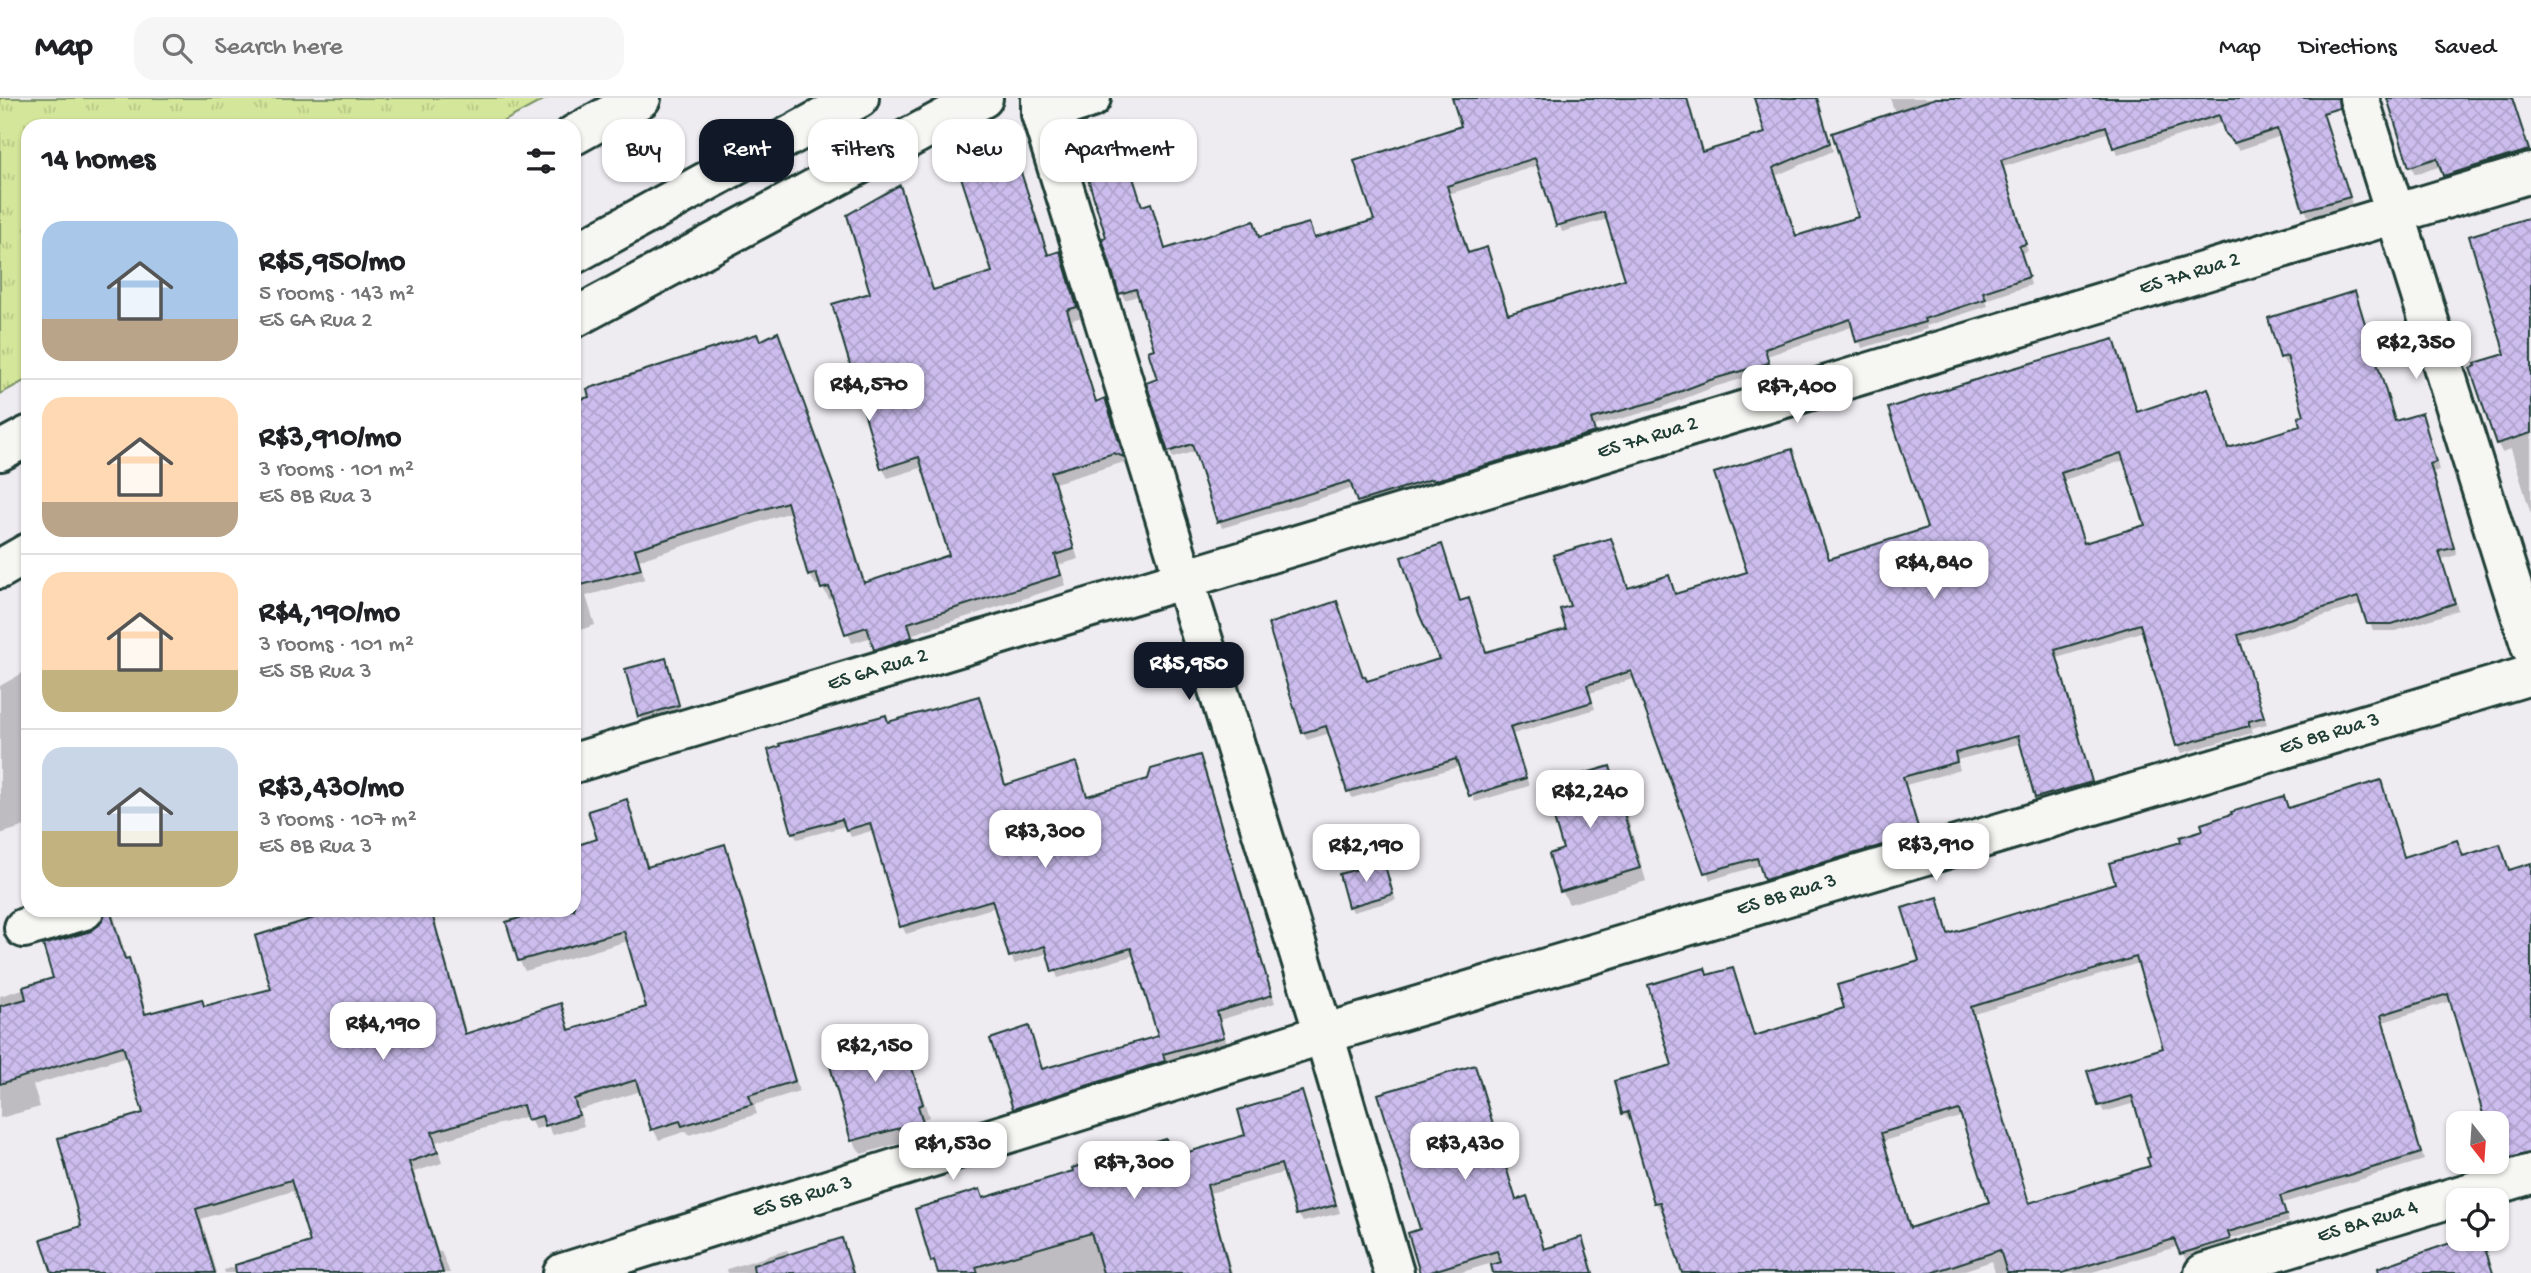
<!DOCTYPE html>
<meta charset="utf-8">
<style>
:root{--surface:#fff;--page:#f6f6f6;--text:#202124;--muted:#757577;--line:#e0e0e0;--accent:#111827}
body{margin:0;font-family:"Gochi Hand",sans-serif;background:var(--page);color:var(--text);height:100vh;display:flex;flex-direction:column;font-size:26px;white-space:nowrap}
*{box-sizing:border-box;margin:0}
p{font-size:23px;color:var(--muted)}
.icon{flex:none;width:38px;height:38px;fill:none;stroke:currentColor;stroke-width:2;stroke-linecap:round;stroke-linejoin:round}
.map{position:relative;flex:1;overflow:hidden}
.sheet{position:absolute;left:21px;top:21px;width:560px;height:798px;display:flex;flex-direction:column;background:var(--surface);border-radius:21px;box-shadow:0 2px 5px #0004}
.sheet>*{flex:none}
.hud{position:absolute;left:602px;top:21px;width:665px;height:63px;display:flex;gap:14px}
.needle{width:46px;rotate:163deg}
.buttons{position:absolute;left:2446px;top:1013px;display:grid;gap:14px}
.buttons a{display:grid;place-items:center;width:63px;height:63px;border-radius:14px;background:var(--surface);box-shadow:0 2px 5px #0004;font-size:35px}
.price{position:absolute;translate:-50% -60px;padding:0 16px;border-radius:14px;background:#fff;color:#222;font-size:23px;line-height:46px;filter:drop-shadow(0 2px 4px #0008)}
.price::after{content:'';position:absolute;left:50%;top:42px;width:21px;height:16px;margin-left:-10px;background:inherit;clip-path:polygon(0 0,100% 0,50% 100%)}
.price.selected{background:var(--accent);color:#fff}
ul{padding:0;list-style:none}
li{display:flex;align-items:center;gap:21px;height:175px;padding:0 21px}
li+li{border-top:2px solid var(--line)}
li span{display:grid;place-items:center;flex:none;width:196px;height:140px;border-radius:21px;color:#555}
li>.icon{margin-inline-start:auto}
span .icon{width:84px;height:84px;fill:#fffc;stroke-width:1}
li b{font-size:30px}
h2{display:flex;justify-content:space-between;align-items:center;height:84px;padding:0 21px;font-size:30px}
.pill{padding:0 24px;border-radius:21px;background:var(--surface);box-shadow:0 2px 5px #0004;font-size:24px;line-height:63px}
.pill.selected{background:var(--accent);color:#fff}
header{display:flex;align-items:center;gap:42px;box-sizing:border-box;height:98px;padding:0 35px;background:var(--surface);border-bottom:2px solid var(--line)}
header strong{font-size:33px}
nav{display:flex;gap:38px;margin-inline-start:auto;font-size:24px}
.search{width:490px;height:63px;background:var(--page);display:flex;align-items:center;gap:18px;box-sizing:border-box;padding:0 24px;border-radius:21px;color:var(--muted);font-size:26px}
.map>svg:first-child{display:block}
</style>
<header>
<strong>Map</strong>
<div class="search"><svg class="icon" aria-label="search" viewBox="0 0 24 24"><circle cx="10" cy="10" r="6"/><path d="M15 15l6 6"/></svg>Search here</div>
<nav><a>Map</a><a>Directions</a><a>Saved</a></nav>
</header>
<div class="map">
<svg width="2531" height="1175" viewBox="0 0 2531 1175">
<defs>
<pattern id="park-tufts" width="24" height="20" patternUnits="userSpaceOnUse" patternTransform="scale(1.75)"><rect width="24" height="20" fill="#d4e69a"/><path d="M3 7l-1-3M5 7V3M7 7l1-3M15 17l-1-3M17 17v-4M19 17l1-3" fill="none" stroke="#b6c685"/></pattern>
<pattern id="building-cross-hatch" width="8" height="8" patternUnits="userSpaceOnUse" patternTransform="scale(1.75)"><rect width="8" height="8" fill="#ccbdee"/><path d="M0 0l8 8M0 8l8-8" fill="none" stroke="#afa3cd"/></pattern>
</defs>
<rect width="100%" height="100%" fill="#eeebf1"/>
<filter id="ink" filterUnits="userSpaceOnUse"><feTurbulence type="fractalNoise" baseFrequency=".0143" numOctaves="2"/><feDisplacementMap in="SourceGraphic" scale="14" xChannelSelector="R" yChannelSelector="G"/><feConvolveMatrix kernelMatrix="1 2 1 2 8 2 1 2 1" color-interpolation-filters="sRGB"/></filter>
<g filter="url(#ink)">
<!-- park -->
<path fill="url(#park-tufts)" stroke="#7a9267" stroke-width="2" d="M 0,0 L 547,0 L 495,28 L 28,28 L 28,281 L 0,296 Z"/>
<!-- shadow -->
<path fill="#0003" fill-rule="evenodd" d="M 1454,0 L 1687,0 L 1703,55 L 1767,36 L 1756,0 L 1817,0 L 1833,53 L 1775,78 L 1797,140 L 1860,121 L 1895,15 L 1890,0 L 2324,0 L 2329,15 L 2324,16 L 2352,106 L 2308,119 L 2281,38 L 2239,52 L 2231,43 L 2223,24 L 2118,57 L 2110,34 L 2003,69 L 2028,153 L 2022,155 L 2031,187 L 1986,202 L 1988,208 L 1926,228 L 1927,231 L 1862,250 L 1854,228 L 1767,258 L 1772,272 L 1714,289 L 1660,310 L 1594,328 L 1598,341 L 1362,410 L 1354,390 L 1222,430 L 1196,353 L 1173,360 L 1169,353 L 1156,252 L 1140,197 L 1125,202 L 1121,195 L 1108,141 L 1116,27 L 1143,110 L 1150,107 L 1154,114 L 1166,153 L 1254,125 L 1260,141 L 1308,127 L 1315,142 L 1376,123 L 1463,29 ZM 1539,67 L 1562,134 L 1608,121 L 1627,183 L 1509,217 L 1490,158 L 1486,151 L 1469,156 L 1449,96 Z
M 2390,0 L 2513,0 L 2531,57 L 2449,86 L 2442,68 L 2415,76 L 2411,68 Z
M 1015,61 L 1021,72 L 1050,158 L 1060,155 L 1065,165 L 1082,219 L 1072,222 L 1097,305 L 1105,302 L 1110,312 L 1127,367 L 1121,365 L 1055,385 L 1078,461 L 1059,467 L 1066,487 L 913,536 L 917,549 L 882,561 L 872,539 L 852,545 L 834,499 L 829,501 L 821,486 L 816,487 L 810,477 L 791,414 L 639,462 L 645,481 L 586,498 L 595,527 L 574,534 L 574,305 L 760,245 L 777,236 L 783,246 L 841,406 L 866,487 L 951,458 L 924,369 L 888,380 L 882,370 L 873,196 L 899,89 L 905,99 L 934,194 L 994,175 Z
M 2531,121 L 2531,416 L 2511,351 L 2502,354 L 2497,345 L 2507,257 Z
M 2354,195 L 2396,325 L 2421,317 L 2425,324 L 2439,372 L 2433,374 L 2457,457 L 2442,461 L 2458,512 L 2396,533 L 2373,533 L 2362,506 L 2240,544 L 2267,626 L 2251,630 L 2252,635 L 2182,655 L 2178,648 L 2144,533 L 2057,560 L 2095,692 L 2041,707 L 2037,700 L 2022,645 L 1957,662 L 1960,672 L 1906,687 L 1923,743 L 1770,789 L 1761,767 L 1710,782 L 1635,580 L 1590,595 L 1595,611 L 1513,636 L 1529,688 L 1475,704 L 1460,668 L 1352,700 L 1330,635 L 1307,642 L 1303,635 L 1336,505 L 1364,581 L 1367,585 L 1441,562 L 1441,448 L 1461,504 L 1468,502 L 1472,509 L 1487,556 L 1568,532 L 1572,509 L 1610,442 L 1628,492 L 1669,479 L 1676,497 L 1749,475 L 1792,353 L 1829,463 L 1929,431 L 2113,243 L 2138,316 L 2207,292 L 2229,352 L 2303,330 L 2307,318 L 2291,265 L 2286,267 L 2282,259 ZM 2125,362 L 2148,428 L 2085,447 L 2064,382 Z
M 666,562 L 681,613 L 643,624 L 639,618 Z
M 28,572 L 28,727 L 0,736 L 0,588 Z
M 978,600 L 1006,688 L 1075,667 L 1087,700 L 1149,682 L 1199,659 L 1204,666 L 1275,905 L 1220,922 L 1227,946 L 1166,963 L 1168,970 L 1019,1017 L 1015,1010 L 1028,930 L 1043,973 L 1160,940 L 1135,857 L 1058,880 L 1048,855 L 1014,866 L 996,809 L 906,836 L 902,828 L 874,732 L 851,739 L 846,728 L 797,741 L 793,734 L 885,619 L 889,626 Z
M 1609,670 L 1617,683 L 1646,783 L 1569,806 L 1562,793 L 1565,753 Z
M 2380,684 L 2405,760 L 2456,744 L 2464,760 L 2500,748 L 2510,773 L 2531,767 L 2531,1062 L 2503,1070 L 2499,1063 L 2497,1026 L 2452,903 L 2383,924 L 2424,1062 L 2283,1105 L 2289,1124 L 2230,1141 L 2233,1148 L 2186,1162 L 2179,1148 L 2089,1175 L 1995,1175 L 1992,1163 L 1956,1175 L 1683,1175 L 1664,1111 L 1660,1112 L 1656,1105 L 1631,1021 L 1628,1022 L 1624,1015 L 1674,968 L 1704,872 L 1708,878 L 1732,872 L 1755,939 L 1846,911 L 1921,864 L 1937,801 L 1949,837 L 2117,786 L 2288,712 ZM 2139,865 L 2165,951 L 2100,1007 L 2104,1014 L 2135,1005 L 2152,1060 L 2152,1070 L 2030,1107 L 1974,916 ZM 1963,1018 L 1991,1106 L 1911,1131 L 1884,1043 Z
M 626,703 L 632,713 L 649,770 L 724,748 L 730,758 L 799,993 L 754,1007 L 757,1016 L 689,1037 L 687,1033 L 659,1042 L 653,1031 L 641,993 L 579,1012 L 584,1028 L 553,1037 L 548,1028 L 535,1031 L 528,1018 L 436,1044 L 442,1065 L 414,1074 L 438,1154 L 441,1153 L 450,1175 L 225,1175 L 224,1172 L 312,1145 L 296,1092 L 201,1121 L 217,1175 L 54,1175 L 84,1129 L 145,1017 L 128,958 L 33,987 L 40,1009 L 0,1020 L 0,898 L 94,869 L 84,836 L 102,828 L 107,812 L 112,812 L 127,862 L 134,872 L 147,917 L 205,910 L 273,892 L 367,812 L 430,812 L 434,820 L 467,937 L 560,907 L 571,933 L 648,910 L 628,843 L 525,873 L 519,862 L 552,812 L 574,812 L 574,750 L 599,743 Z
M 1383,766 L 1396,802 L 1353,814 L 1350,808 Z
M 898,930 L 905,943 L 929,1019 L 924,1021 L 929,1037 L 861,1056 L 853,1043 L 827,952 Z
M 1474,969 L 1479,977 L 1517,1103 L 1526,1100 L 1531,1109 L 1545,1153 L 1581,1141 L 1594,1175 L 1506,1175 L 1502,1162 L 1459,1175 L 1422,1175 L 1422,1132 Z
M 1302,996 L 1306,1004 L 1340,1115 L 1303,1124 L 1298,1116 L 1286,1074 L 1210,1095 L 1232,1175 L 1018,1175 L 1018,1172 L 1009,1175 L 940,1175 L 932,1163 L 979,1093 L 984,1101 L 1075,1074 L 1165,1043 L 1173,1061 L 1247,1038 Z
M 842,1142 L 854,1175 L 728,1175 L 727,1171 L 787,1152 L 790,1157 Z"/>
<!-- building -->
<path fill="url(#building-cross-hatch)" stroke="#1f3d34" stroke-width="2" fill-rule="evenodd" d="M 1452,0 L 1687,0 L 1702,54 L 1765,35 L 1754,0 L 1817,0 L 1830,45 L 1773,70 L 1796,138 L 1858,119 L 1832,35 L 1936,0 L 2338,0 L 2339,10 L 2323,15 L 2350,99 L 2303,112 L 2277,31 L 2234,45 L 2225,36 L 2219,17 L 2113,50 L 2106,28 L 2001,62 L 2026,146 L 2019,148 L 2029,179 L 1983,194 L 1986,201 L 1924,221 L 1925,224 L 1856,244 L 1850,221 L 1765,251 L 1769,265 L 1710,282 L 1656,303 L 1591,321 L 1595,334 L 1433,383 L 1432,381 L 1357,404 L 1350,383 L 1217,424 L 1192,346 L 1168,354 L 1146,285 L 1157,281 L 1148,253 L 1154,251 L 1136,191 L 1119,196 L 1102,140 L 1106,139 L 1075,39 L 1116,25 L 1142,108 L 1151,105 L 1165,151 L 1254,123 L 1259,139 L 1309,125 L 1314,140 L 1374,122 L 1354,63 L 1461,28 ZM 1535,60 L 1556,128 L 1604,114 L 1625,181 L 1508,216 L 1487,149 L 1468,155 L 1447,88 Z
M 2387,0 L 2512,0 L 2529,52 L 2443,78 L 2437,60 L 2409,69 Z
M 1016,59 L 1048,157 L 1060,153 L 1077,209 L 1067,212 L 1096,304 L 1105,300 L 1124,359 L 1114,355 L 1051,374 L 1074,451 L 1055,457 L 1061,477 L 908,525 L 912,539 L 874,552 L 867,529 L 845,536 L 829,489 L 821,491 L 816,475 L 808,478 L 787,404 L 635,451 L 641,471 L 574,489 L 574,303 L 589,299 L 587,291 L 757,236 L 760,243 L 778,234 L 836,394 L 864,485 L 949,457 L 919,359 L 881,371 L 832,206 L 870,195 L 847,117 L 900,87 L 933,192 L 992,174 L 960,76 Z
M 2531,119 L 2531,335 L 2496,346 L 2470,270 L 2476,268 L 2475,265 L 2505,256 L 2469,138 Z
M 2355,193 L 2395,323 L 2422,315 L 2436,364 L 2430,366 L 2454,450 L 2439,453 L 2455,505 L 2392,526 L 2367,526 L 2358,499 L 2238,537 L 2264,619 L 2249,623 L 2249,628 L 2176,648 L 2140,526 L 2055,552 L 2092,684 L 2035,700 L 2018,638 L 1955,655 L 1957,664 L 1903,679 L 1920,736 L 1764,782 L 1757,760 L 1704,775 L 1631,573 L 1587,587 L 1592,604 L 1510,629 L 1526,680 L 1469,698 L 1456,661 L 1347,694 L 1326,628 L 1302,635 L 1268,526 L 1337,503 L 1363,579 L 1365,578 L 1367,583 L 1439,561 L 1419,516 L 1401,459 L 1442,446 L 1460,503 L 1469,500 L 1486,554 L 1566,531 L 1560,511 L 1570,508 L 1553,457 L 1611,440 L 1628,490 L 1669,477 L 1675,496 L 1747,474 L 1714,375 L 1792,351 L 1829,461 L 1927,430 L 1888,310 L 2000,274 L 2114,241 L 2137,314 L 2208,290 L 2228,350 L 2300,328 L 2298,319 L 2304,317 L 2287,258 L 2280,260 L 2268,220 ZM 2121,355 L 2145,427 L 2084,445 L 2061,375 Z
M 666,560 L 679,607 L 638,619 L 625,571 Z
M 979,598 L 1005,687 L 1076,664 L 1087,698 L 1148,681 L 1151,671 L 1200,657 L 1272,897 L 1217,914 L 1224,939 L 1163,956 L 1165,963 L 1013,1011 L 990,941 L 1029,928 L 1042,971 L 1158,938 L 1131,850 L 1052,874 L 1045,848 L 1009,859 L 992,802 L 900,829 L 870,725 L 846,732 L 842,721 L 792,735 L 768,652 L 780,648 L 779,646 L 886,617 L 888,624 Z
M 1610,668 L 1640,770 L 1560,794 L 1549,756 L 1563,751 L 1544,687 Z
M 2381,682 L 2404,759 L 2457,742 L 2463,758 L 2500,746 L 2509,772 L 2531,765 L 2531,1055 L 2497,1063 L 2497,1026 L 2486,1026 L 2448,896 L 2381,917 L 2421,1055 L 2280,1098 L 2286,1117 L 2228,1134 L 2230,1141 L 2180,1156 L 2174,1141 L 2063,1175 L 2007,1175 L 2000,1152 L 1931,1175 L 1682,1175 L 1660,1104 L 1654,1105 L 1628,1014 L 1622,1016 L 1614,983 L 1672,967 L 1648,887 L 1705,870 L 1707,877 L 1733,870 L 1754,938 L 1844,910 L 1837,887 L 1919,863 L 1902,810 L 1938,799 L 1948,836 L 2115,785 L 2109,765 L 2181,744 L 2180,739 L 2203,732 L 2201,726 L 2232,716 L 2231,714 L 2284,698 L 2288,710 ZM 2136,859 L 2163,950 L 2087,973 L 2098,1008 L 2132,998 L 2150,1059 L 2147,1060 L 2150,1068 L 2029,1105 L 1971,909 ZM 1959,1012 L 1989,1104 L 1910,1130 L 1881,1035 Z
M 627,701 L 647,769 L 725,746 L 795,983 L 749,997 L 752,1006 L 682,1028 L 680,1023 L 651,1032 L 636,982 L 574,1001 L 579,1017 L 545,1028 L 542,1018 L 527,1022 L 523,1007 L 432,1034 L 438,1054 L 409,1064 L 443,1175 L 236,1175 L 235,1167 L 310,1144 L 291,1082 L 196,1111 L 215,1175 L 52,1175 L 41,1141 L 81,1128 L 58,1040 L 143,1015 L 123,948 L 0,986 L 0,908 L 26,901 L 23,889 L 53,880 L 43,847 L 91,833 L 100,826 L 105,812 L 110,812 L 125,861 L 129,860 L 145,916 L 202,901 L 204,908 L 271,891 L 255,838 L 340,812 L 431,812 L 465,936 L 561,905 L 569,932 L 646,909 L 624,833 L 518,863 L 506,824 L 546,812 L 574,812 L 574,748 L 597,741 L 588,713 Z
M 1384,764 L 1393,796 L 1348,809 L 1339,776 Z
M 899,928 L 923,1006 L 918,1008 L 923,1024 L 851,1043 L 825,950 Z
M 1475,967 L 1516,1102 L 1527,1098 L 1544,1151 L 1582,1139 L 1593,1175 L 1493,1175 L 1491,1167 L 1501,1164 L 1497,1153 L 1427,1175 L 1420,1175 L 1408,1135 L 1420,1131 L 1378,996 Z
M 1302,993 L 1336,1107 L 1296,1117 L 1281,1066 L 1207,1087 L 1230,1175 L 1103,1175 L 1091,1135 L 976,1169 L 978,1175 L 938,1175 L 934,1162 L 931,1164 L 915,1111 L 980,1091 L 983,1100 L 1073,1073 L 1072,1070 L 1166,1041 L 1172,1059 L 1245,1037 L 1238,1012 Z
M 842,1140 L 853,1175 L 754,1175 L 753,1167 Z
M 2462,1141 L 2482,1141 L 2493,1175 L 2379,1175 L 2378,1170 Z"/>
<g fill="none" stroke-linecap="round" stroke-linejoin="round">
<!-- minor casing -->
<g stroke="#1f3d34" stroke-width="44">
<path id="minor" d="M 1041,0 L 1041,16 L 1324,936 L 1394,1175
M 2359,0 L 2531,549
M 1041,16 L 1091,0
M 574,220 L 983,0
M 574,665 L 2531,75
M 24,830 L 84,812
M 563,1175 L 1324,936 L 2531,577
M 2204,1175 L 2531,1076"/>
</g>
<!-- major casing -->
<g stroke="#1f3d34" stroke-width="44">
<path id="major" d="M 574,37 L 641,0
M 574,156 L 859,0
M 0,353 L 28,338
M 0,471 L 28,455"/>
</g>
<!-- minor -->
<use href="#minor" stroke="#f6f6f2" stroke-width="38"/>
<!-- major -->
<use href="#major" stroke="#f6f6f2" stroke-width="38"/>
</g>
</g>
<g text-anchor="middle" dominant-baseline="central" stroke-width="7" stroke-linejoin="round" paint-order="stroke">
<!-- street labels -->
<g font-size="21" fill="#1f3d34" stroke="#f6f6f2">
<text transform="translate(2190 177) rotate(-17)">ES 7A Rua 2</text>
<text transform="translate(1648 341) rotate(-17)">ES 7A Rua 2</text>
<text transform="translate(878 573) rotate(-17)">ES 6A Rua 2</text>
<text transform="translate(2330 637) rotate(-17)">ES 8B Rua 3</text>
<text transform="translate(1787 798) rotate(-17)">ES 8B Rua 3</text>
<text transform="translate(803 1100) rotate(-17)">ES 5B Rua 3</text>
<text transform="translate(2368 1125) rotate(-17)">ES 8A Rua 4</text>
</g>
</g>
</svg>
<div class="buttons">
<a><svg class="needle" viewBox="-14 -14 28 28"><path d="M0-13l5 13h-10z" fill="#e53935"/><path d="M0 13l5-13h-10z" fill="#757577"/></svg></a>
<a><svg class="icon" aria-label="locate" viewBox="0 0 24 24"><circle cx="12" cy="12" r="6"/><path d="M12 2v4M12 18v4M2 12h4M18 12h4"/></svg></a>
</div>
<b class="price" style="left:2416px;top:283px">R$2,350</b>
<b class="price" style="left:869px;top:325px">R$4,570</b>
<b class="price" style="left:1797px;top:327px">R$7,400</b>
<b class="price" style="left:1934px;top:503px">R$4,840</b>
<b class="price selected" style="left:1189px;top:604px">R$5,950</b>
<b class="price" style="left:1590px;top:732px">R$2,240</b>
<b class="price" style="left:1045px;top:772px">R$3,300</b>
<b class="price" style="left:1936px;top:785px">R$3,910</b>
<b class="price" style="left:1366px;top:786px">R$2,190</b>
<b class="price" style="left:383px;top:964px">R$4,190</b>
<b class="price" style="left:875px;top:986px">R$2,150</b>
<b class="price" style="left:953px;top:1084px">R$1,530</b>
<b class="price" style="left:1465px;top:1084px">R$3,430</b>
<b class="price" style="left:1134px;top:1103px">R$7,300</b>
<div class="hud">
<a class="pill">Buy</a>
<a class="pill selected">Rent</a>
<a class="pill">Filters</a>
<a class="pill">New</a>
<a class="pill">Apartment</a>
</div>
<section class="sheet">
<h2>14 homes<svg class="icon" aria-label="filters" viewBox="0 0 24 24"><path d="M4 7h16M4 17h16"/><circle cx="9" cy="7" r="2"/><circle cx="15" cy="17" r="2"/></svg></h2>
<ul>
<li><span style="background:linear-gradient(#a9c7e8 70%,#b9a48a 0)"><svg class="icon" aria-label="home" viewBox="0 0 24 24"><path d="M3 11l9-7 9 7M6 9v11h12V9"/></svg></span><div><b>R$5,950/mo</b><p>5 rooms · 143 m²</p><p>ES 6A Rua 2</p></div></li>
<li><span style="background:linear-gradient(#ffd9b3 75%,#b9a48a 0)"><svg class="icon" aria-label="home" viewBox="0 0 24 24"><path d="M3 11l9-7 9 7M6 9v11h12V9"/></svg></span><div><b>R$3,910/mo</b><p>3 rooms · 101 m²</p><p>ES 8B Rua 3</p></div></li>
<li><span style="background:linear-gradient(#ffd9b3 70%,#c2b280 0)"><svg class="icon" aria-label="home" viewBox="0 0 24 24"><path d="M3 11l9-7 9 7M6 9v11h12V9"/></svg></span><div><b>R$4,190/mo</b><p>3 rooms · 101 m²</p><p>ES 5B Rua 3</p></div></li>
<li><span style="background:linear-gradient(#c9d6e8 60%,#c2b280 0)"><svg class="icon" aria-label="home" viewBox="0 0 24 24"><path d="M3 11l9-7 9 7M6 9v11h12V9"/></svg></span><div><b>R$3,430/mo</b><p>3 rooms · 107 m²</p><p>ES 8B Rua 3</p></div></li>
</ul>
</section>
</div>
